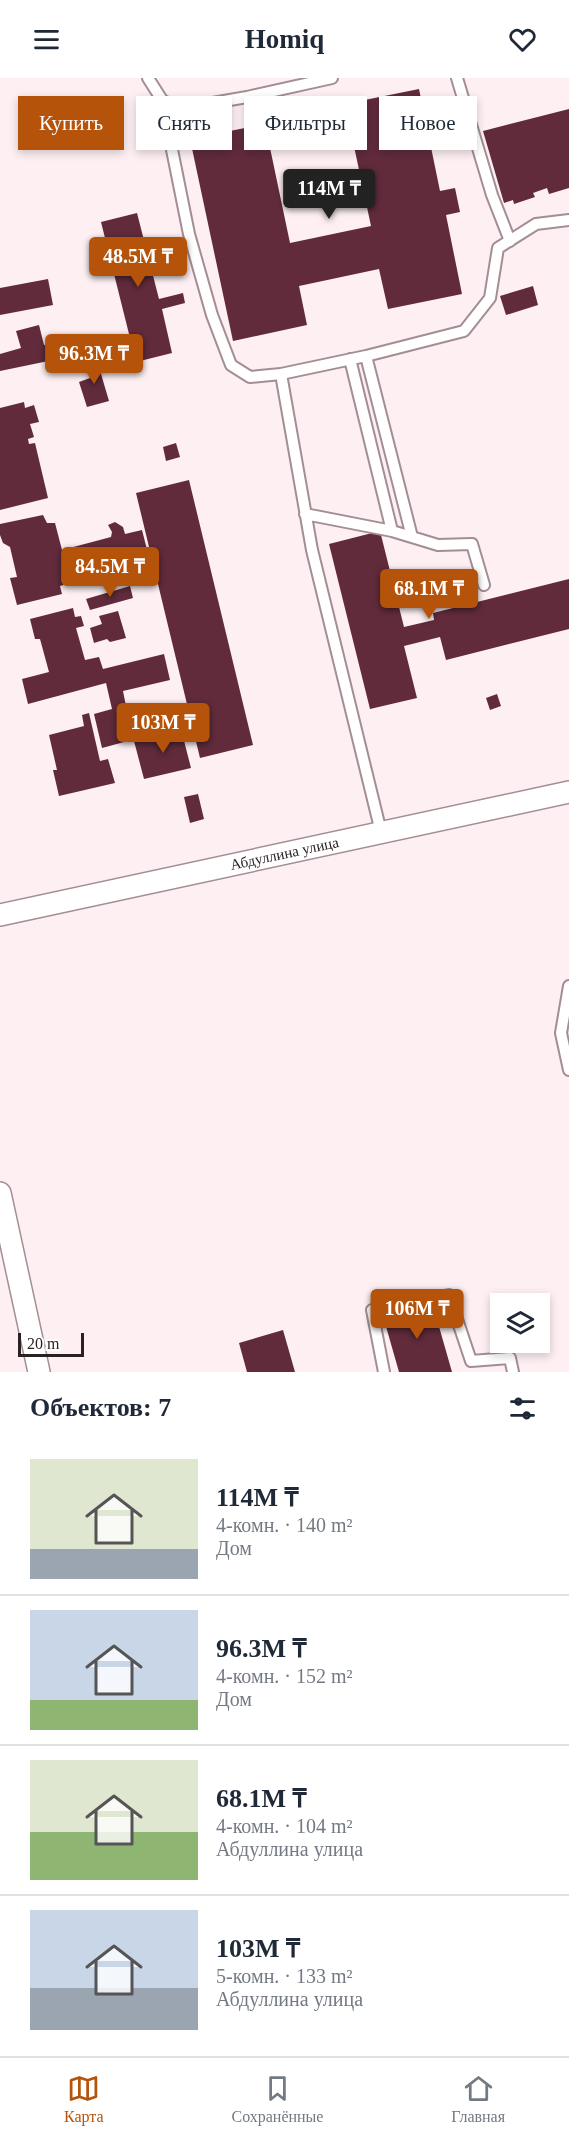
<!DOCTYPE html>
<html lang="ru">
<meta charset="utf-8">
<style>
:root{--surface:#fff;--page:#f6f6f7;--text:#1f2937;--muted:#747a83;--line:#e0e1e3;--accent:#b45309}
body{margin:0;font-family:Georgia,serif;background:var(--page);color:var(--text);height:100vh;display:flex;flex-direction:column;font-size:22px;white-space:nowrap}
*{box-sizing:border-box;margin:0}
p{font-size:20px;color:var(--muted)}
.icon{flex:none;width:33px;height:33px;fill:none;stroke:currentColor;stroke-width:2;stroke-linecap:round;stroke-linejoin:round}
.map{position:relative;height:1294px;overflow:hidden}
.panel{display:flex;flex-direction:column;background:var(--surface);flex:1}
.panel>*{flex:none}
.banner{position:absolute;left:18px;top:18px;width:534px;height:54px;display:flex;gap:12px}
.tools{position:absolute;left:490px;top:1215px;display:grid;gap:12px}
.tools a{display:grid;place-items:center;width:60px;height:60px;border-radius:0px;background:var(--surface);box-shadow:0 3px 9px #0003;font-size:30px}
.scale{position:absolute;left:18px;bottom:15px;width:66px;box-sizing:border-box;padding-left:6px;border:3px solid #292122;border-top:0;font-size:16px;line-height:21px;white-space:nowrap;color:#292122;-webkit-text-stroke:4px #fff;paint-order:stroke}
.price{position:absolute;translate:-50% -51px;padding:0 14px;border-radius:6px;background:var(--accent);color:#fff;font-size:20px;line-height:39px;filter:drop-shadow(0 2px 3px #0008)}
.price::after{content:'';position:absolute;left:50%;top:36px;width:18px;height:14px;margin-left:-9px;background:inherit;clip-path:polygon(0 0,100% 0,50% 100%)}
.price.current{background:#222;color:#fff}
ul{padding:0;list-style:none}
li{display:flex;align-items:center;gap:18px;height:150px;padding:0 30px}
li+li{border-top:2px solid var(--line)}
li span{display:grid;place-items:center;flex:none;width:168px;height:120px;border-radius:0px;color:#555}
li>.icon{margin-inline-start:auto}
span .icon{width:72px;height:72px;fill:#fffc;stroke-width:1}
li b{font-size:26px}
h2{display:flex;justify-content:space-between;align-items:center;height:72px;padding:0 30px;font-size:26px}
.chip{padding:0 21px;border-radius:0px;background:var(--surface);box-shadow:0 3px 9px #0003;font-size:21px;line-height:54px}
.chip.current{background:var(--accent);color:#fff}
header{display:flex;justify-content:space-between;align-items:center;height:78px;padding:0 30px;background:var(--surface);font-size:27px;font-weight:700}
.menu{display:flex;justify-content:space-around;align-items:center;height:84px;border-top:2px solid var(--line);background:var(--surface);font-size:16px;color:var(--muted)}
.menu a{display:grid;justify-items:center;gap:3px}
.menu .current{color:var(--accent)}
.map>svg:first-child{display:block}
</style>
<header><svg class="icon" aria-label="menu" viewBox="0 0 24 24"><path d="M4 6h16M4 12h16M4 18h16"/></svg>Homiq<svg class="icon" aria-label="heart" viewBox="0 0 24 24"><path d="M12 20l-8-8c-3-5 5-10 8-4 3-6 11-1 8 4z"/></svg></header>
<div class="map">
<svg width="569" height="1294" viewBox="0 0 569 1294">
<rect width="100%" height="100%" fill="#fdeff2"/>
<!-- building -->
<path fill="#612b3c" d="M 419,11 L 440,113 L 455,110 L 460,134 L 446,137 L 462,216 L 388,231 L 379,191 L 299,208 L 307,247 L 233,263 L 190,61 L 265,46 L 290,165 L 371,148 L 345,26 Z
M 569,31 L 569,110 L 549,116 L 547,110 L 533,115 L 535,119 L 514,126 L 513,122 L 504,125 L 483,53 Z
M 334,93 L 338,117 L 312,121 L 308,97 Z
M 137,135 L 159,221 L 183,215 L 185,225 L 162,231 L 172,275 L 136,284 L 101,144 Z
M 48,201 L 53,227 L 0,237 L 0,210 Z
M 533,208 L 538,227 L 506,237 L 500,218 Z
M 39,247 L 44,267 L 88,257 L 92,274 L 0,293 L 0,276 L 21,270 L 16,253 Z
M 96,279 L 109,323 L 87,329 L 79,304 L 90,300 L 84,283 Z
M 24,324 L 25,330 L 34,327 L 39,344 L 30,346 L 34,359 L 28,361 L 29,366 L 35,365 L 48,420 L 0,432 L 0,330 Z
M 176,365 L 180,379 L 166,383 L 163,369 Z
M 189,402 L 253,667 L 200,680 L 136,415 Z
M 43,437 L 47,445 L 55,445 L 62,472 L 111,459 L 112,454 L 108,447 L 115,444 L 123,449 L 125,456 L 142,452 L 154,499 L 127,506 L 120,477 L 67,491 L 70,505 L 60,508 L 62,516 L 17,527 L 10,500 L 17,499 L 10,469 L 3,465 L 0,457 L 0,446 Z
M 380,453 L 404,549 L 434,542 L 433,535 L 569,501 L 569,551 L 446,582 L 440,559 L 404,568 L 417,620 L 370,631 L 329,466 Z
M 130,508 L 133,520 L 90,532 L 86,521 Z
M 73,530 L 75,539 L 81,538 L 84,548 L 76,550 L 85,582 L 99,579 L 103,591 L 164,576 L 170,602 L 123,613 L 126,628 L 119,629 L 128,663 L 102,670 L 94,636 L 112,631 L 106,605 L 28,626 L 22,601 L 49,594 L 40,561 L 35,561 L 30,541 Z
M 118,533 L 126,560 L 110,564 L 107,561 L 94,565 L 90,550 L 102,546 L 99,538 Z
M 497,616 L 501,628 L 490,632 L 486,620 Z
M 89,635 L 100,683 L 108,681 L 115,705 L 59,718 L 53,692 L 57,692 L 49,657 L 84,648 L 82,637 Z
M 181,651 L 191,690 L 144,701 L 134,663 Z
M 198,716 L 204,741 L 190,745 L 184,719 Z
M 432,1224 L 452,1294 L 399,1294 L 383,1238 Z
M 283,1252 L 295,1294 L 247,1294 L 239,1265 Z"/>
<g fill="none" stroke-linecap="round" stroke-linejoin="round">
<!-- service casing -->
<g stroke="#a38e93" stroke-width="14">
<path id="service" d="M 148,0 L 162,22 L 178,31 L 247,19 L 332,0
M 457,0 L 492,117 L 510,163
M 162,22 L 189,156 L 212,237 L 231,287 L 250,299 L 281,296
M 366,278 L 412,459
M 350,281 L 392,453 L 438,467 L 472,466 L 484,507
M 305,436 L 392,453
M 381,754 L 312,472 L 281,296 L 366,278 L 464,253 L 490,220 L 498,170 L 536,146 L 569,142
M 569,908 L 561,955 L 569,992
M 384,1294 L 372,1232 L 449,1217 L 471,1283 L 510,1280 L 513,1294"/>
</g>
<!-- minor casing -->
<g stroke="#a38e93" stroke-width="24">
<g id="minor">
<path id="s1" d="M 0,837 L 569,714"/>
<path d="M 0,1115 L 39,1294"/>
</g>
</g>
<!-- service -->
<use href="#service" stroke="#fff" stroke-width="10"/>
<!-- minor -->
<use href="#minor" stroke="#fff" stroke-width="21"/>
</g>
<g text-anchor="middle" dominant-baseline="central" stroke-width="6" stroke-linejoin="round" paint-order="stroke">
<!-- street labels -->
<g font-size="15" fill="#292122" stroke="#fff">
<text stroke="none"><textPath href="#s1" startOffset="291">Абдуллина улица</textPath></text>
</g>
</g>
</svg>
<div class="tools">
<a><svg class="icon" aria-label="layers" viewBox="0 0 24 24"><path d="M12 4l9 5-9 5-9-5zM3 14l9 5 9-5"/></svg></a>
</div>
<div class="scale">20 m</div>
<b class="price current" style="left:329px;top:142px">114M ₸</b>
<b class="price" style="left:138px;top:210px">48.5M ₸</b>
<b class="price" style="left:94px;top:307px">96.3M ₸</b>
<b class="price" style="left:110px;top:520px">84.5M ₸</b>
<b class="price" style="left:429px;top:542px">68.1M ₸</b>
<b class="price" style="left:163px;top:676px">103M ₸</b>
<b class="price" style="left:417px;top:1262px">106M ₸</b>
<div class="banner">
<a class="chip current">Купить</a>
<a class="chip">Снять</a>
<a class="chip">Фильтры</a>
<a class="chip">Новое</a>
</div>
</div>
<section class="panel">
<h2>Объектов: 7<svg class="icon" aria-label="filters" viewBox="0 0 24 24"><path d="M4 7h16M4 17h16"/><circle cx="9" cy="7" r="2"/><circle cx="15" cy="17" r="2"/></svg></h2>
<ul>
<li><span style="background:linear-gradient(#dfe7d0 75%,#9aa5b1 0)"><svg class="icon" aria-label="home" viewBox="0 0 24 24"><path d="M3 11l9-7 9 7M6 9v11h12V9"/></svg></span><div><b>114M ₸</b><p>4-комн. · 140 m²</p><p>Дом</p></div></li>
<li><span style="background:linear-gradient(#c9d6e8 75%,#8fb573 0)"><svg class="icon" aria-label="home" viewBox="0 0 24 24"><path d="M3 11l9-7 9 7M6 9v11h12V9"/></svg></span><div><b>96.3M ₸</b><p>4-комн. · 152 m²</p><p>Дом</p></div></li>
<li><span style="background:linear-gradient(#dfe7d0 60%,#8fb573 0)"><svg class="icon" aria-label="home" viewBox="0 0 24 24"><path d="M3 11l9-7 9 7M6 9v11h12V9"/></svg></span><div><b>68.1M ₸</b><p>4-комн. · 104 m²</p><p>Абдуллина улица</p></div></li>
<li><span style="background:linear-gradient(#c9d6e8 65%,#9aa5b1 0)"><svg class="icon" aria-label="home" viewBox="0 0 24 24"><path d="M3 11l9-7 9 7M6 9v11h12V9"/></svg></span><div><b>103M ₸</b><p>5-комн. · 133 m²</p><p>Абдуллина улица</p></div></li>
</ul>
</section>
<nav class="menu">
<a class="current"><svg class="icon" aria-label="map" viewBox="0 0 24 24"><path d="M3 6l6-2 6 2 6-2v14l-6 2-6-2-6 2zM9 4v14M15 6v14"/></svg>Карта</a>
<a><svg class="icon" aria-label="saved" viewBox="0 0 24 24"><path d="M7 4h10v16l-5-4-5 4z"/></svg>Сохранённые</a>
<a><svg class="icon" aria-label="home" viewBox="0 0 24 24"><path d="M3 11l9-7 9 7M6 9v11h12V9"/></svg>Главная</a>
</nav>
